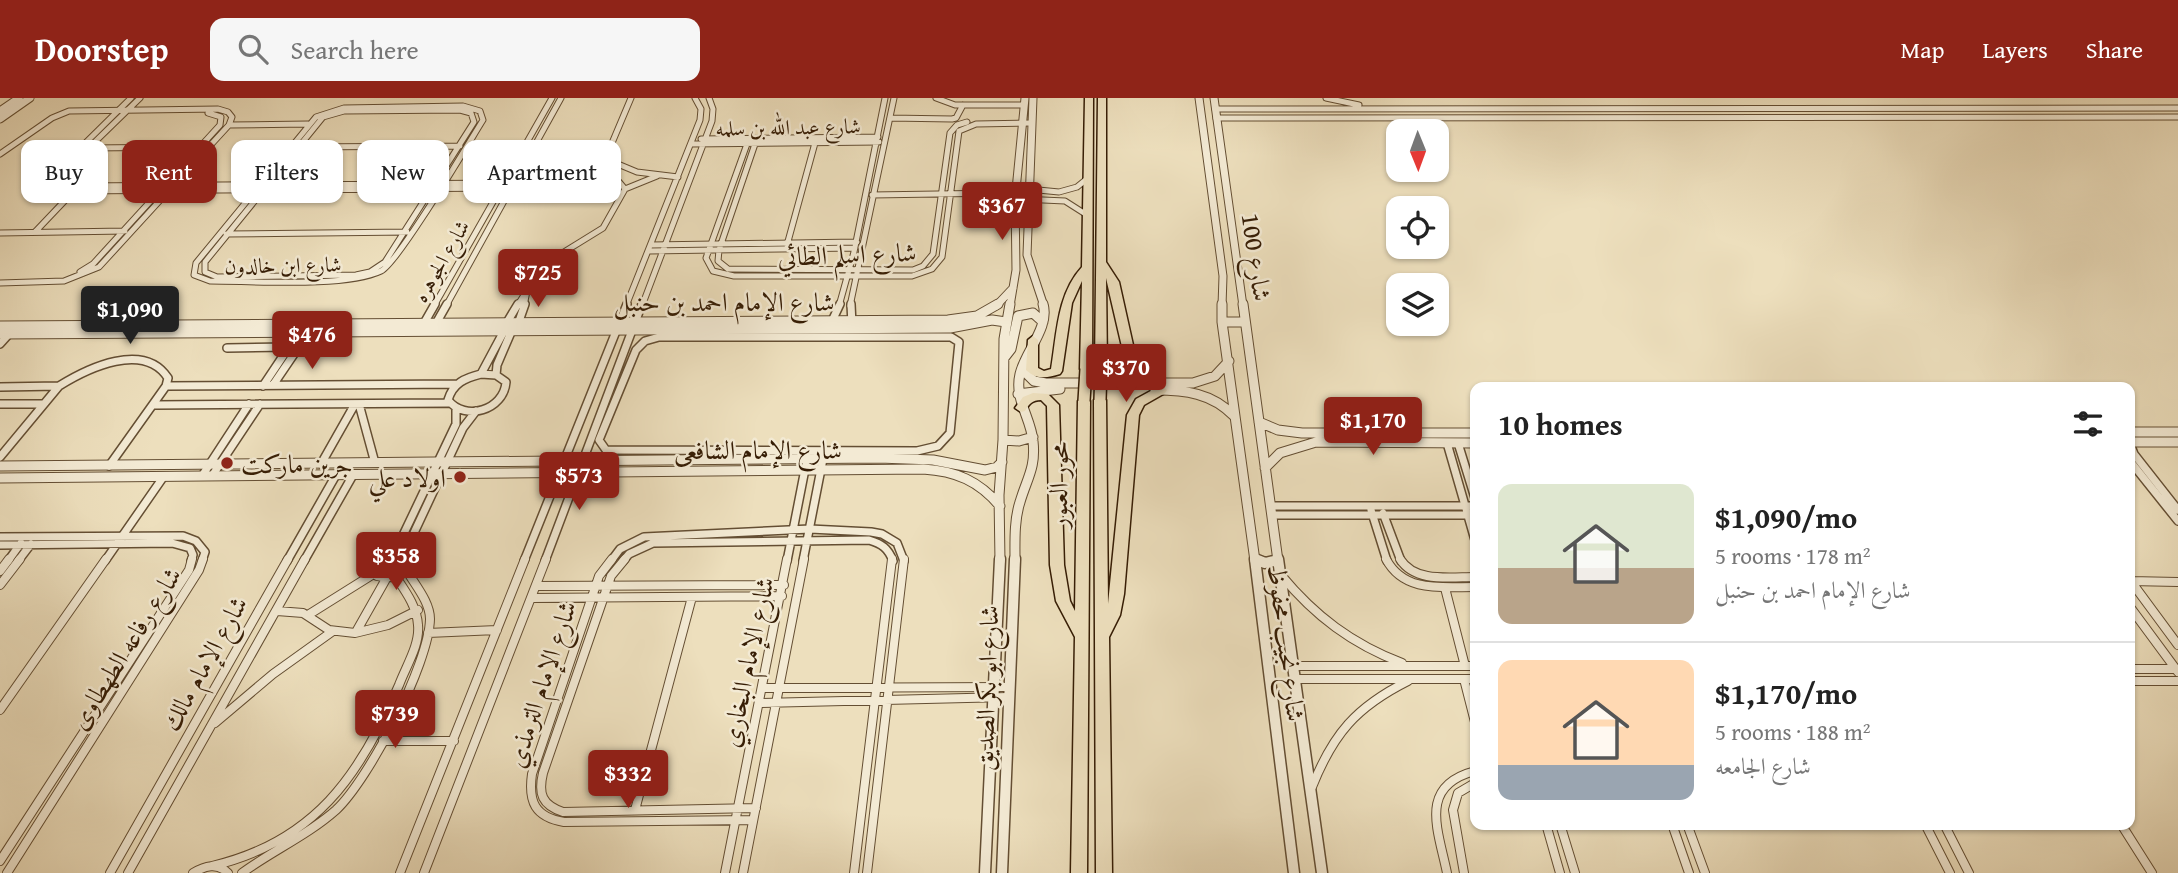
<!DOCTYPE html>
<meta charset="utf-8">
<style>
:root{--surface:#fff;--page:#f6f6f6;--text:#222;--muted:#767676;--line:#e0e0e0;--accent:#8f2418}
body{margin:0;font-family:"Gentium Book Plus",Amiri,serif;background:var(--page);color:var(--text);height:100vh;display:flex;flex-direction:column;font-size:26px;white-space:nowrap}
*{box-sizing:border-box;margin:0}
p{font-size:23px;color:var(--muted)}
.icon{flex:none;width:38px;height:38px;fill:none;stroke:currentColor;stroke-width:2;stroke-linecap:round;stroke-linejoin:round}
.map{position:relative;flex:1;overflow:hidden}
.drawer{position:absolute;left:1470px;top:284px;width:665px;height:448px;display:flex;flex-direction:column;background:var(--surface);border-radius:14px;box-shadow:0 2px 5px #0004}
.drawer>*{flex:none}
.banner{position:absolute;left:21px;top:42px;width:665px;height:63px;display:flex;gap:14px}
.needle{width:46px;rotate:179deg}
.buttons{position:absolute;left:1386px;top:21px;display:grid;gap:14px}
.buttons a{display:grid;place-items:center;width:63px;height:63px;border-radius:14px;background:var(--surface);box-shadow:0 2px 5px #0004;font-size:35px}
.price{position:absolute;translate:-50% -60px;padding:0 16px;border-radius:7px;background:var(--accent);color:#fff;font-size:23px;line-height:46px;filter:drop-shadow(0 2px 4px #0008)}
.price::after{content:'';position:absolute;left:50%;top:42px;width:21px;height:16px;margin-left:-10px;background:inherit;clip-path:polygon(0 0,100% 0,50% 100%)}
.price.on{background:#222;color:#fff}
ul{padding:0;list-style:none}
li{display:flex;align-items:center;gap:21px;height:175px;padding:0 28px}
li+li{border-top:2px solid var(--line)}
li span{display:grid;place-items:center;flex:none;width:196px;height:140px;border-radius:14px;color:#555}
li>.icon{margin-inline-start:auto}
span .icon{width:84px;height:84px;fill:#fffc;stroke-width:1}
li b{font-size:30px}
h2{display:flex;justify-content:space-between;align-items:center;height:84px;padding:0 28px;font-size:30px}
.tag{padding:0 24px;border-radius:14px;background:var(--surface);box-shadow:0 2px 5px #0004;font-size:24px;line-height:63px}
.tag.on{background:var(--accent);color:#fff}
header{display:flex;align-items:center;gap:42px;box-sizing:border-box;height:98px;padding:0 35px;background:var(--accent);color:#fff}
header strong{font-size:33px}
nav{display:flex;gap:38px;margin-inline-start:auto;font-size:24px}
.search{width:490px;height:63px;background:var(--page);display:flex;align-items:center;gap:18px;box-sizing:border-box;padding:0 24px;border-radius:14px;color:var(--muted);font-size:26px}
.map>svg:first-child{display:block}
</style>
<header>
<strong>Doorstep</strong>
<div class="search"><svg class="icon" aria-label="search" viewBox="0 0 24 24"><circle cx="10" cy="10" r="6"/><path d="M15 15l6 6"/></svg>Search here</div>
<nav><a>Map</a><a>Layers</a><a>Share</a></nav>
</header>
<div class="map">
<svg width="2178" height="775" viewBox="0 0 2178 775">
<rect width="100%" height="100%" fill="#eddfbd"/>
<filter id="stains"><feTurbulence type="fractalNoise" baseFrequency=".00286" numOctaves="4"/><feColorMatrix values="0 0 0 0 .2 0 0 0 0 .09 0 0 0 0 .02 0 0 0 .5 -.17"/></filter>
<radialGradient id="worn" r=".72"><stop offset=".6" stop-color="#630" stop-opacity="0"/><stop offset="1" stop-color="#630" stop-opacity=".3"/></radialGradient>
<g fill="none" stroke-linecap="round" stroke-linejoin="round">
<!-- minor-far2 casing -->
<g stroke="#644e33" stroke-width="7">
<path id="minor-far2" d="M 131,0 L 55,75 L 50,84 L 54,90 L 68,93 L 511,90
M 140,0 L 64,74 L 63,84 L 79,88 L 514,85
M 631,0 L 612,45 L 613,64 L 637,74 L 678,79
M 936,0 L 955,7 L 1024,7
M 1326,0 L 1359,7
M 463,8 L 480,13 L 483,22 C 468,46 398,165 381,173 C 345,190 253,183 210,183 L 194,177 L 196,165 L 316,19 L 344,10 Z
M 1215,11 L 2178,10
M 460,12 L 471,15 L 474,24 L 385,164 L 370,174 L 356,177 L 217,179 L 205,174 L 205,164 L 323,19 L 344,13 Z
M 890,20 L 952,21 L 956,20 L 963,7
M 1216,20 L 2178,19
M 229,27 L 308,26
M 701,41 L 878,39
M 691,46 L 879,44
M 747,46 L 706,160 L 713,173 L 734,178 L 912,178 L 932,171 L 942,159 L 959,33 L 976,26 L 1032,25
M 755,46 L 719,152 L 718,163 L 728,171 L 913,172 L 923,168 L 933,156 L 950,35 L 957,27 L 967,24
M 297,49 L 460,48
M 88,50 L 202,49
M 0,56 L 52,20 L 69,13 L 218,11 L 228,14 L 232,19 L 229,27 L 99,169 L 64,183 L 0,185
M 613,64 L 615,79 L 625,91
M 872,97 L 1003,95 L 1028,91 L 1059,94 L 1077,89 L 1088,80
M 1000,100 L 1065,103 L 1087,117
M 35,134 L 74,93
M 0,135 L 125,133
M 226,136 L 407,134
M 651,147 L 857,144
M 787,147 L 815,45
M 649,153 L 855,150
M 80,174 L 93,166 L 220,27 L 221,19 L 208,15
M 434,208 L 552,0
M 446,208 L 561,0
M 517,208 L 543,167 L 603,130 L 625,91 L 657,78
M 524,208 L 527,193
M 626,208 L 700,22 L 701,11 L 695,0
M 642,208 L 712,23 L 713,11 L 709,0
M 839,208 L 854,154 L 885,0
M 850,208 L 894,0"/>
</g>
<!-- minor-far1 casing -->
<g stroke="#644e33" stroke-width="10">
<path id="minor-far1" d="M 851,206 L 852,227
M 832,223 L 840,206
M 506,226 L 518,206
M 518,226 L 525,206
M 423,227 L 435,206
M 434,229 L 447,206
M 659,239 L 951,239 L 959,244 L 950,335 L 938,348 L 917,353 L 606,352 L 599,342 L 636,252 L 645,243 Z
M 0,246 L 9,236
M 227,250 L 288,249
M 481,276 L 496,277 L 506,284 C 504,312 465,324 448,302 C 453,285 465,280 481,276 Z
M 481,276 L 504,233
M 496,277 L 497,267 L 512,232
M 273,287 L 309,234
M 166,288 L 457,286
M 263,288 L 299,234
M 0,289 L 59,288
M 0,306 L 43,306
M 359,306 L 375,365
M 155,307 L 449,305
M 2133,344 L 2131,348 L 2134,356 L 2178,412
M 1447,345 L 1475,442
M 1458,345 L 1475,400
M 0,359 L 59,288 C 88,270 144,243 168,280 L 166,288 L 109,368
M 2130,363 L 2178,423
M 321,366 L 355,306
M 202,378 L 249,306
M 212,378 L 260,306
M 1271,408 L 1475,408
M 1371,412 L 1387,463
M 1383,415 L 1401,463
M 1272,417 L 1475,417
M 0,439 L 183,438 L 196,443 L 205,454 L 202,463
M 0,447 L 172,445 L 190,450 L 193,457 L 191,463
M 396,452 L 413,455 L 415,463
M 396,452 L 456,326 L 456,312
M 406,452 L 463,330 L 476,313
M 8,463 L 21,445
M 18,463 L 31,446
M 105,463 L 164,378
M 287,463 L 336,377
M 304,463 L 353,377
M 379,463 L 396,452
M 524,463 L 627,206
M 545,463 L 642,206
M 611,463 L 620,451 L 644,439 L 810,431 L 871,434 L 882,436 L 897,445 L 904,463
M 623,463 L 629,456 L 653,445 L 869,442 C 882,446 888,450 893,463
M 787,463 L 807,361
M 803,463 L 823,361"/>
</g>
<!-- minor casing -->
<g stroke="#644e33" stroke-width="10">
<path id="minor" d="M 380,461 L 375,468 L 377,478 C 394,482 408,477 415,461
M 612,461 L 599,478 L 532,676 C 528,704 535,719 564,724 L 753,722
M 625,461 L 611,478 L 543,675 C 538,696 542,707 563,714 L 756,710
M 1386,461 C 1404,495 1442,489 1475,489
M 1400,461 C 1415,485 1450,479 1475,479
M 0,473 L 9,461
M 1281,477 C 1315,518 1352,546 1402,565
M 2130,482 L 2178,547
M 2130,483 L 2178,484
M 0,487 L 20,461
M 536,488 L 784,487
M 1445,490 L 1465,568
M 531,500 L 782,498
M 2130,509 L 2178,574
M 277,513 L 303,515 L 329,532 L 355,535 L 388,527 L 418,512
M 308,517 L 375,475
M 356,534 L 386,481
M 428,535 L 497,532
M 1293,568 L 1475,568
M 2130,571 L 2176,571
M 1295,581 L 1475,581
M 1464,581 L 1475,624
M 2130,583 L 2178,583
M 763,590 L 1009,589
M 759,605 L 1008,599
M 0,612 L 106,461
M 215,625 L 273,576 L 333,533
M 383,643 L 454,643
M 1312,689 C 1333,636 1356,609 1408,583
M 635,712 L 692,499
M 1546,726 L 1560,775
M 1560,726 L 1575,775
M 1672,726 L 1689,775
M 1687,726 L 1705,775
M 1925,726 L 1950,775
M 1944,726 L 1969,775
M 2121,726 L 2152,775
M 0,763 L 189,472 L 192,461
M 212,768 C 314,744 360,678 399,587 C 406,568 420,547 418,527 C 417,509 406,494 396,479
M 7,775 L 199,472 L 203,461
M 110,775 L 288,461
M 128,775 L 305,461
M 193,775 C 205,768 217,764 228,775
M 242,775 C 272,753 308,737 336,712 C 369,681 429,566 430,521 C 430,504 415,487 407,473
M 400,775 L 525,461
M 424,775 L 546,461
M 725,775 L 787,461
M 743,775 L 804,461
M 854,775 L 892,461
M 867,775 L 904,461
M 1447,775 C 1438,731 1418,688 1475,673
M 1464,775 L 1453,712 L 1458,695 L 1475,685"/>
</g>
<!-- tertiary-far2 casing -->
<g stroke="#644e33" stroke-width="9">
<path id="tertiary-far2" d="M 1033,0 L 1027,157 L 1044,208
M 1199,0 L 1223,178 L 1222,208
M 1214,0 L 1243,208
M 0,13 L 19,0
M 0,21 L 30,0
M 996,208 L 1013,190
M 1010,208 L 1016,172 L 1015,102 L 1025,0"/>
</g>
<!-- tertiary-far1 casing -->
<g stroke="#644e33" stroke-width="11">
<path id="tertiary-far1" d="M 1222,206 L 1222,224 L 1255,463
M 1243,206 L 1278,463
M 1222,224 L 1245,224
M 0,228 L 948,222 L 977,218 L 998,206
M 0,236 L 950,230 L 992,222 L 1006,224
M 1004,260 L 1011,251 L 1018,218 L 1033,215 L 1043,224
M 1028,264 L 1027,276 L 1034,283 L 1046,285 L 1193,285 L 1215,278 L 1229,263
M 1155,292 C 1185,292 1212,295 1234,318
M 1018,296 L 1060,291
M 1259,324 L 1278,332 L 1302,335 L 1475,335
M 2130,334 L 2178,334
M 1003,342 L 1019,343 L 1033,339
M 2130,344 L 2178,344
M 0,368 L 879,360 L 933,362 L 985,372 L 997,369 L 1002,364
M 1265,370 L 1280,355 L 1316,344 L 1475,345
M 0,380 L 923,371 C 956,373 979,383 1000,408
M 1255,461 L 1260,463
M 1000,463 L 999,397 L 1003,342 L 1004,241 L 1010,206
M 1015,463 C 1015,444 1014,422 1020,404 C 1027,380 1036,370 1033,343 C 1031,320 1014,301 1020,276 C 1025,254 1050,229 1043,206
M 1274,463 L 1278,462"/>
</g>
<!-- tertiary casing -->
<g stroke="#644e33" stroke-width="13">
<path id="tertiary" d="M 1255,461 L 1294,775
M 1255,461 L 1265,465 L 1278,462
M 1278,461 L 1322,775
M 985,775 L 1000,461
M 1002,775 L 1015,461"/>
</g>
<!-- trunk casing -->
<g stroke="#361d05" stroke-width="3">
<path id="trunk" d="M 1085,0 L 1093,0 L 1092,271 L 1086,275 L 1080,271 L 1082,183 L 1072,205 L 1062,273 L 1060,276 C 1047,280 1037,282 1026,272 L 1028,242 L 1033,238 L 1038,242 L 1038,270 L 1044,273 L 1051,271 C 1057,236 1057,196 1082,169 Z
M 1098,0 L 1106,0 L 1106,164 L 1119,184 L 1137,265 L 1145,272 L 1167,286 L 1164,289 L 1167,292 L 1165,295 L 1144,307 L 1139,317 L 1124,496 L 1120,517 L 1109,539 L 1112,775 L 1096,775 L 1094,302 L 1100,298 L 1106,302 L 1108,506 L 1127,317 L 1136,301 L 1158,289 L 1137,278 L 1126,266 L 1106,180 L 1107,271 L 1101,275 L 1095,271 Z
M 1033,295 L 1048,296 L 1059,307 L 1064,467 L 1070,503 L 1075,513 L 1078,303 L 1084,299 L 1090,303 L 1087,775 L 1071,775 L 1075,539 L 1056,503 L 1050,467 L 1047,308 L 1041,302 C 1032,302 1029,306 1025,313 L 1021,314 L 1015,310 L 1023,299 Z"/>
</g>
<!-- minor-far2 -->
<use href="#minor-far2" stroke="#f3ead4" stroke-width="5"/>
<!-- minor-far1 -->
<use href="#minor-far1" stroke="#f3ead4" stroke-width="7"/>
<!-- minor -->
<use href="#minor" stroke="#f3ead4" stroke-width="8"/>
<!-- tertiary-far2 -->
<use href="#tertiary-far2" stroke="#f3ead4" stroke-width="7"/>
<!-- tertiary-far1 -->
<use href="#tertiary-far1" stroke="#f3ead4" stroke-width="9"/>
<!-- tertiary -->
<use href="#tertiary" stroke="#f3ead4" stroke-width="10"/>
<!-- trunk -->
<use href="#trunk" fill="#eddfbd" fill-rule="evenodd"/>
<!-- trunk-bridge casing -->
<g stroke="#361d05" stroke-width="14" stroke-linecap="butt">
<path id="trunk-bridge" d="M 1100,302 L 1101,271
M 1084,303 L 1086,271"/>
</g>
<!-- trunk-bridge -->
<use href="#trunk-bridge" stroke="#eddfbd" stroke-width="11"/>
</g>
<!-- markers -->
<g fill="#8f2418" stroke="#f3ead4" stroke-width="2.5">
<circle cx="227" cy="365" r="7"/>
<circle cx="460" cy="379" r="7"/>
</g>
<g text-anchor="middle" dominant-baseline="central" stroke-width="5" stroke-linejoin="round" paint-order="stroke">
<!-- far-street labels -->
<g font-size="21" fill="#361d05" stroke="#f3ead4">
<text transform="translate(788 29) rotate(-1)">شارع عبد الله بن سلمه</text>
<text transform="translate(441 163) rotate(-60)">شارع الجوهره</text>
<text transform="translate(283 167) rotate(-1)">شارع ابن خالدون</text>
</g>
<!-- street labels -->
<g font-size="26" fill="#361d05" stroke="#f3ead4">
<text transform="translate(847 156) rotate(-2)">شارع اسلم الطائي</text>
<text transform="translate(1257 159) rotate(82)">شارع 100</text>
<text x="724" y="203">شارع الإمام احمد بن حنبل</text>
<text x="758" y="351">شارع الإمام الشافعى</text>
<text transform="translate(1058 387) rotate(-89)">محور العبور</text>
<text transform="translate(1287 545) rotate(83)">شارع نجيب محفوظ</text>
<text transform="translate(125 550) rotate(-58)">شارع رفاعه الطهطاوى</text>
<text transform="translate(747 564) rotate(-78)">شارع الإمام البخاري</text>
<text transform="translate(204 565) rotate(-61)">شارع الإمام مالك</text>
<text transform="translate(541 586) rotate(-72)">شارع الإمام الترمذي</text>
<text transform="translate(986 590) rotate(-88)">شارع ابو بكر الصديق</text>
</g>
<!-- poi labels -->
<g font-size="26" fill="#361d05" stroke="#f3ead4" text-anchor="start">
<text x="241" y="365">جرين ماركت</text>
<text x="446" y="379" text-anchor="end">اولاد علي</text>
</g>
</g>
<rect width="100%" height="100%" filter="url(#stains)"/>
<rect width="100%" height="100%" fill="url(#worn)"/>
</svg>
<div class="buttons">
<a><svg class="needle" viewBox="-14 -14 28 28"><path d="M0-13l5 13h-10z" fill="#e53935"/><path d="M0 13l5-13h-10z" fill="#767676"/></svg></a>
<a><svg class="icon" aria-label="locate" viewBox="0 0 24 24"><circle cx="12" cy="12" r="6"/><path d="M12 2v4M12 18v4M2 12h4M18 12h4"/></svg></a>
<a><svg class="icon" aria-label="layers" viewBox="0 0 24 24"><path d="M12 4l9 5-9 5-9-5zM3 14l9 5 9-5"/></svg></a>
</div>
<b class="price" style="left:1002px;top:144px">$367</b>
<b class="price" style="left:538px;top:211px">$725</b>
<b class="price on" style="left:130px;top:248px">$1,090</b>
<b class="price" style="left:312px;top:273px">$476</b>
<b class="price" style="left:1126px;top:306px">$370</b>
<b class="price" style="left:1373px;top:359px">$1,170</b>
<b class="price" style="left:579px;top:414px">$573</b>
<b class="price" style="left:396px;top:494px">$358</b>
<b class="price" style="left:395px;top:652px">$739</b>
<b class="price" style="left:628px;top:712px">$332</b>
<div class="banner">
<a class="tag">Buy</a>
<a class="tag on">Rent</a>
<a class="tag">Filters</a>
<a class="tag">New</a>
<a class="tag">Apartment</a>
</div>
<section class="drawer">
<h2>10 homes<svg class="icon" aria-label="filters" viewBox="0 0 24 24"><path d="M4 7h16M4 17h16"/><circle cx="9" cy="7" r="2"/><circle cx="15" cy="17" r="2"/></svg></h2>
<ul>
<li><span style="background:linear-gradient(#dfe7d0 60%,#b9a48a 0)"><svg class="icon" aria-label="home" viewBox="0 0 24 24"><path d="M3 11l9-7 9 7M6 9v11h12V9"/></svg></span><div><b>$1,090/mo</b><p>5 rooms · 178 m²</p><p>شارع الإمام احمد بن حنبل</p></div></li>
<li><span style="background:linear-gradient(#ffd9b3 75%,#9aa5b1 0)"><svg class="icon" aria-label="home" viewBox="0 0 24 24"><path d="M3 11l9-7 9 7M6 9v11h12V9"/></svg></span><div><b>$1,170/mo</b><p>5 rooms · 188 m²</p><p>شارع الجامعه</p></div></li>
</ul>
</section>
</div>
